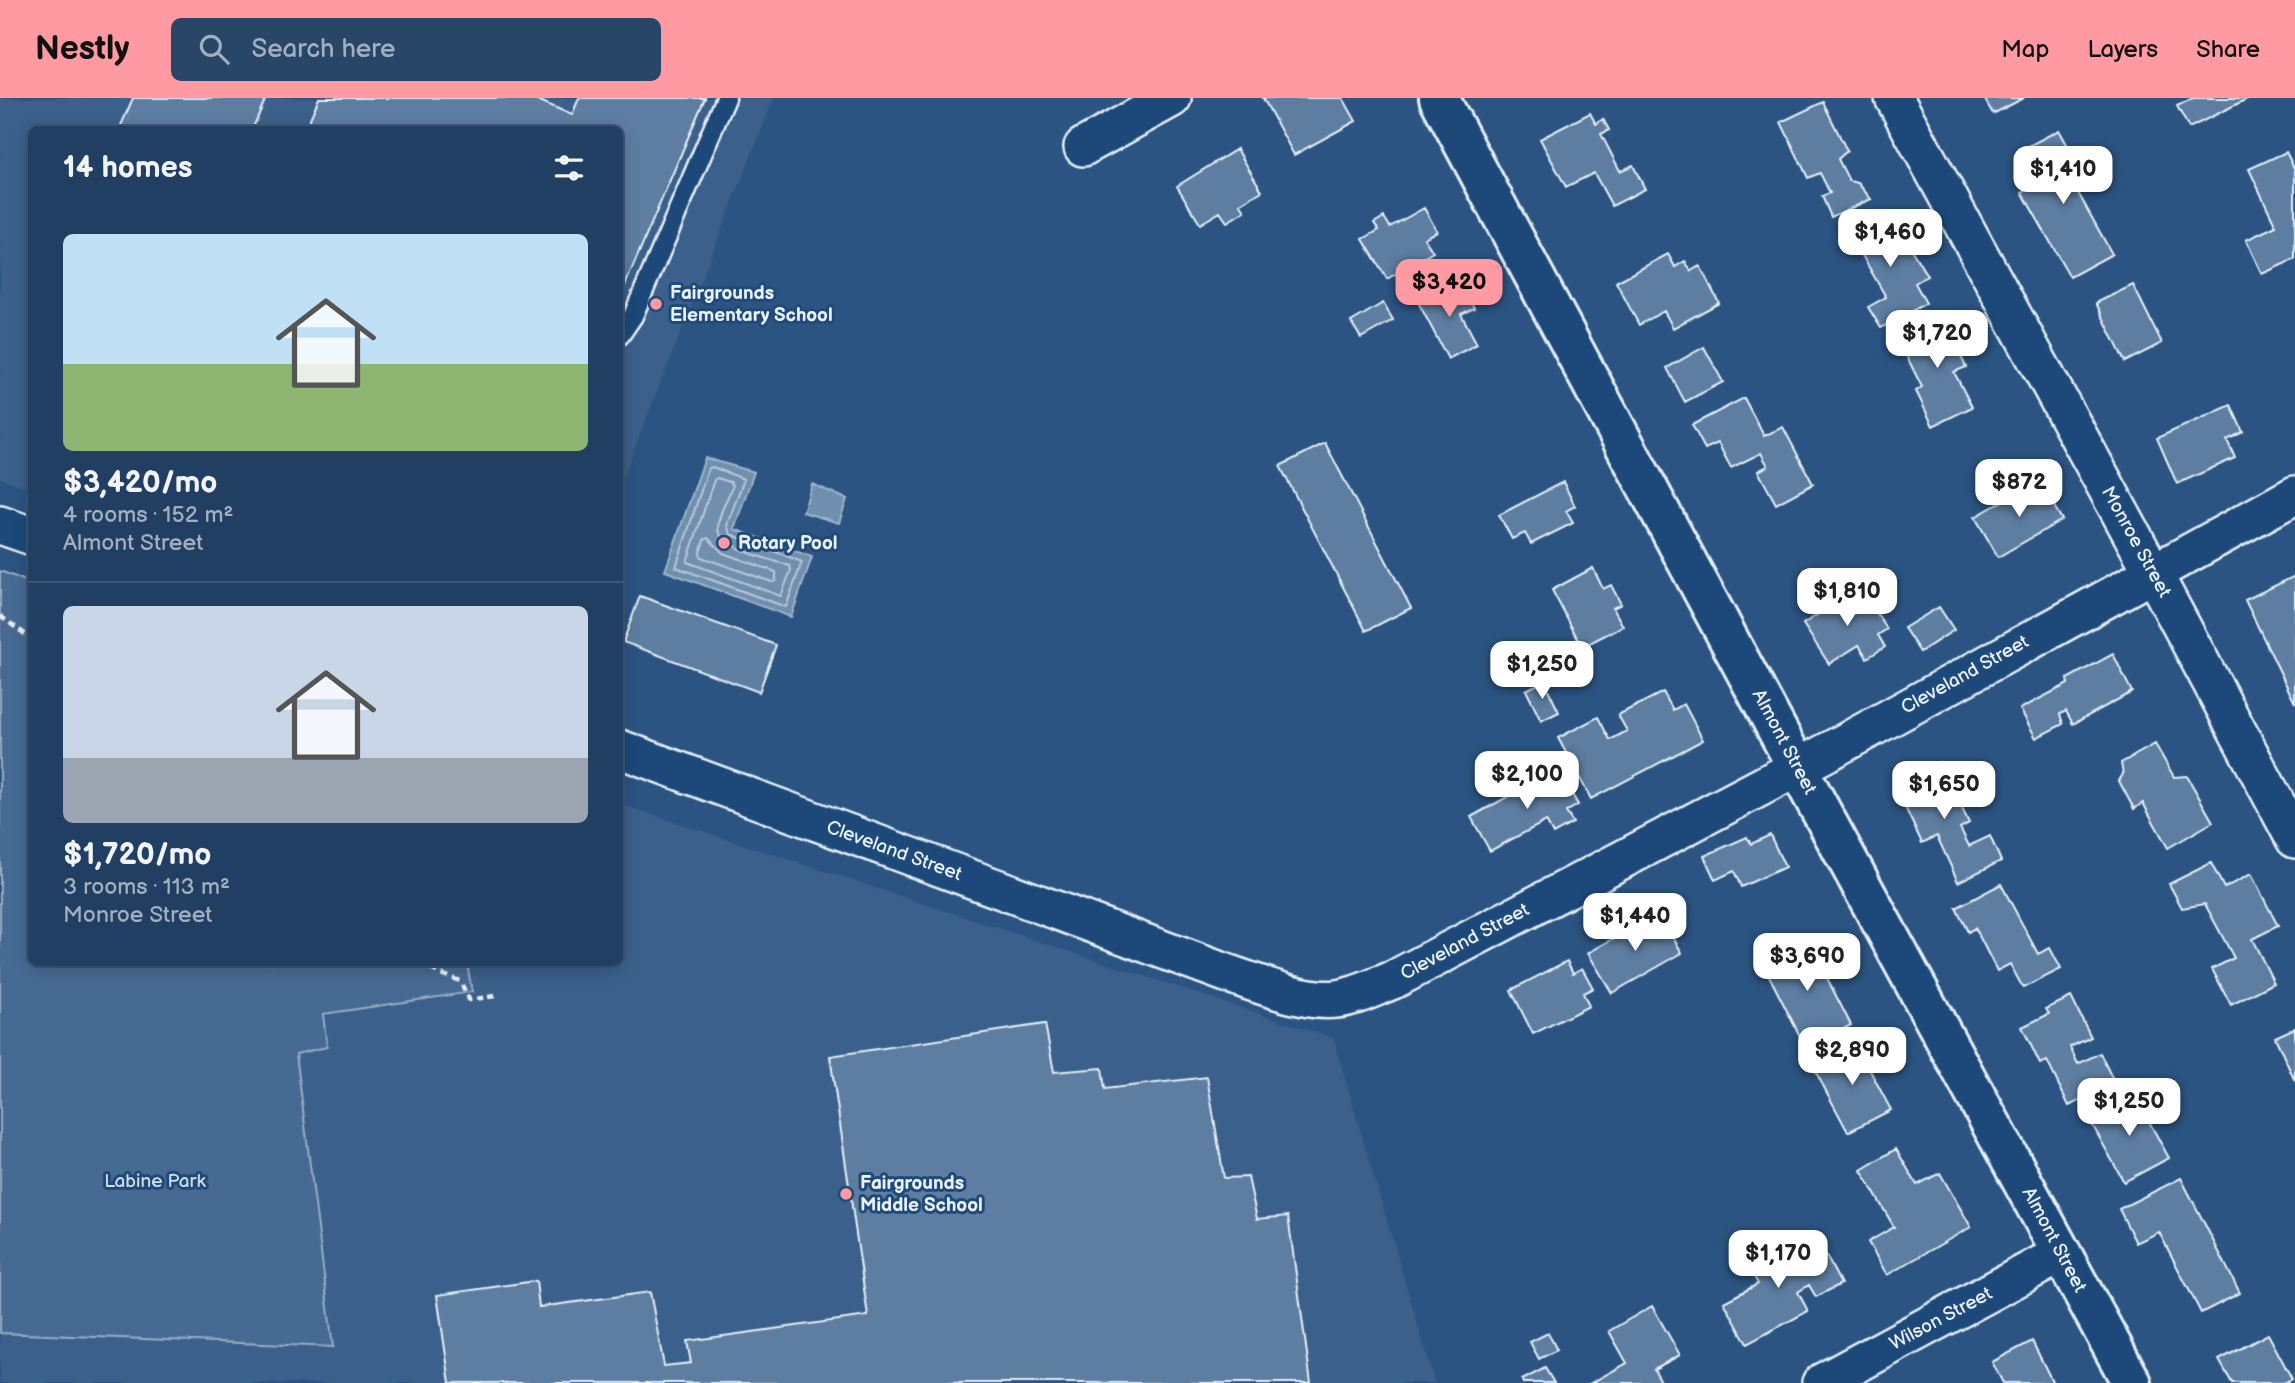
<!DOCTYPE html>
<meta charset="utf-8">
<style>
:root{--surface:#203f62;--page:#284668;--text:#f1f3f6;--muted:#a2afbe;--line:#3d5877;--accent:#ff9aa2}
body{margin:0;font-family:"Balsamiq Sans",sans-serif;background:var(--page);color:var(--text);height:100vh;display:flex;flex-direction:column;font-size:26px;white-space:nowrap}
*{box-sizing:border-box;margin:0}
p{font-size:23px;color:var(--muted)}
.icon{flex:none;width:38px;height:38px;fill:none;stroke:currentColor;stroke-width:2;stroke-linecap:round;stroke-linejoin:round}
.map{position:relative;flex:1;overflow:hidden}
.panel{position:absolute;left:28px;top:28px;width:595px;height:840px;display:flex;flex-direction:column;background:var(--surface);border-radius:10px;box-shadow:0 4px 18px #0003,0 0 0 2px var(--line)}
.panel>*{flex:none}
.price{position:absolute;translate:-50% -60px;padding:0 16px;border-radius:14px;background:#fff;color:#222;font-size:23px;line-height:46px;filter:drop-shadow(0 2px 4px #0008)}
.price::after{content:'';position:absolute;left:50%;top:42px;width:21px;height:16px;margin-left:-10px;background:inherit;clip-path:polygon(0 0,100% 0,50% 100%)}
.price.on{background:var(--accent);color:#111}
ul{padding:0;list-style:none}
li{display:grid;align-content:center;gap:14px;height:371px;padding:0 35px}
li+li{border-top:2px solid var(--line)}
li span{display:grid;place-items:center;height:217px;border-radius:10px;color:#555}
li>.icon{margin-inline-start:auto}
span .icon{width:126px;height:126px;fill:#fffc;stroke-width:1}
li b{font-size:30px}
h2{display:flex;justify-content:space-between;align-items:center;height:84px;padding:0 35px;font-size:30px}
header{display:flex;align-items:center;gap:42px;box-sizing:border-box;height:98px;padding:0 35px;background:var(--accent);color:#111}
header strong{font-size:33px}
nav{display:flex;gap:38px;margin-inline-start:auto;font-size:24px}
.search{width:490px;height:63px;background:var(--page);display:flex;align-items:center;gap:18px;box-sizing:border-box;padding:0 24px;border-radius:10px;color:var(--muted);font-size:26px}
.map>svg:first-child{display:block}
</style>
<header>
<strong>Nestly</strong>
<div class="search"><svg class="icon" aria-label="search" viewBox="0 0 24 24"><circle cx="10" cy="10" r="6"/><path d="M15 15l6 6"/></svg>Search here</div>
<nav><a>Map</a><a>Layers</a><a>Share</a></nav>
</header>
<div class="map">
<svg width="2295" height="1285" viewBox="0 0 2295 1285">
<rect width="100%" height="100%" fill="#2b5482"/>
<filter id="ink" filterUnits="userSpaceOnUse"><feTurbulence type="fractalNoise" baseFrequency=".0143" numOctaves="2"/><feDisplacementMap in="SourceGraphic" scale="14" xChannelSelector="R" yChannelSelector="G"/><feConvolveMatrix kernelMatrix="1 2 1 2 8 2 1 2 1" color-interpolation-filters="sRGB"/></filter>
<g filter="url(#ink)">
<!-- built -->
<path fill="#3a608b" d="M 0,0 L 774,0 L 620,387 L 620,32 L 32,32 L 31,391 L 0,380 Z
M 620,706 L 1333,940 L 1435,1285 L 0,1285 L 0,1235 L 332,1248 L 296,956 L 322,916 L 471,894 L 467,865 L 620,864 Z"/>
<!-- green -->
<path fill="#476b93" stroke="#98aec6" stroke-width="2" d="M 0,473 L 31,485 L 32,864 L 467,865 L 472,894 L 323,916 L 327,949 L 296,956 L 333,1249 L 0,1235 Z"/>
<!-- water -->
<path fill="#708ead" stroke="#a0b6cb" stroke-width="2" d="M 705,360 L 754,374 L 734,431 L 812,459 L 791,519 L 665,473 Z
M 812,386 L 847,401 L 839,425 L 803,414 Z"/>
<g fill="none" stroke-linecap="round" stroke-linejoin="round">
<!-- shore -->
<path stroke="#b8c9da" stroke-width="2" d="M 712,369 L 744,381 L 727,427 L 730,436 L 802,464 L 786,509 L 676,469 L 708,371 Z
M 717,380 L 730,384 L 733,387 C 728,400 718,416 718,430 C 718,450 773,462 790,468 L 791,472 L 781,498 L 687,464 L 714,382 Z
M 708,440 L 723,455 L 776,474 L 776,483 L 772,484 L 701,459 L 700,455 L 704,442 Z"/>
</g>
<!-- building -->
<path fill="#5d7da1" stroke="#e8f1f8" stroke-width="2" d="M 133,0 L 266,0 L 252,32 L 119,32 Z
M 319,0 L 533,0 L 572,17 L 579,0 L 705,0 L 620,199 L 620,32 L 305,32 Z
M 1263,0 L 1343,0 L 1356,23 L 1294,57 Z
M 1984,0 L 2024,0 L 1993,16 Z
M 2193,0 L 2249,0 L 2189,30 L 2177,8 Z
M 1823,4 L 1847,53 L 1838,61 L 1849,83 L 1858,85 L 1871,101 L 1831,119 L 1822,98 L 1830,95 L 1820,75 L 1808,80 L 1781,24 Z
M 1590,15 L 1596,26 L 1603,21 L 1609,32 L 1601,36 L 1620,73 L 1633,67 L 1645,91 L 1612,108 L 1594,75 L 1566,89 L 1540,41 Z
M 2059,32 L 2078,66 L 2066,73 L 2112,156 L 2070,179 L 2022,94 L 2039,84 L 2021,52 Z
M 1237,51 L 1262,93 L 1240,106 L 1245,113 L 1227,124 L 1220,114 L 1200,126 L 1177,88 Z
M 2286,54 L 2295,72 L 2295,161 L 2262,176 L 2246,142 L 2276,128 L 2249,71 Z
M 1424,110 L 1437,133 L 1424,140 L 1433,154 L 1387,181 L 1363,141 L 1379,132 L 1374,125 L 1384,119 L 1390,129 Z
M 1881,114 L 1896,140 L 1902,136 L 1927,178 L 1915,185 L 1926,205 L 1881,230 L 1868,209 L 1886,199 L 1848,133 Z
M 1668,156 L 1675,169 L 1685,163 L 1691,173 L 1700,168 L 1719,205 L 1673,230 L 1664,213 L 1639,227 L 1616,184 Z
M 1445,187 L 1450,196 L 1463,190 L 1474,210 L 1461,216 L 1477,246 L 1448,261 L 1417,202 Z
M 2133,187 L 2162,245 L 2125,264 L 2096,205 Z
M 1383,205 L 1393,222 L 1361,240 L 1351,224 Z
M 1942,219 L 1966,269 L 1954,274 L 1972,309 L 1933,328 L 1916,293 L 1922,289 L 1898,241 Z
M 1704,249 L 1723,284 L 1685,304 L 1667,270 Z
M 1744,300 L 1764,338 L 1783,329 L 1813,386 L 1776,406 L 1758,373 L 1768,368 L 1761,355 L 1731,370 L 1718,345 L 1705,351 L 1692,327 Z
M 2231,307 L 2243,334 L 2227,342 L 2235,360 L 2177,386 L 2157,340 Z
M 1325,345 L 1411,510 L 1366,533 L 1280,368 Z
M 2039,382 L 2062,422 L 1998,459 L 1975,419 Z
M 1563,384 L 1575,408 L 1566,413 L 1573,425 L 1531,446 L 1525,435 L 1512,441 L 1499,417 Z
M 1593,470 L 1603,491 L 1611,487 L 1621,506 L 1613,510 L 1623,528 L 1582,549 L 1552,492 Z
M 2295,478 L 2295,605 L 2245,502 Z
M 1860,490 L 1887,531 L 1878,537 L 1885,549 L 1867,560 L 1859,547 L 1829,566 L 1803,526 Z
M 640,498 L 776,547 L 759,594 L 623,544 Z
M 1939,509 L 1954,532 L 1920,554 L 1904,530 Z
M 2113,556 L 2132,594 L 2073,626 L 2066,613 L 2060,616 L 2063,626 L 2036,640 L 2020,611 L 2068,586 L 2067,581 Z
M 1544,583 L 1559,614 L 1541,623 L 1526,592 Z
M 1663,594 L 1673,612 L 1684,606 L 1703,642 L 1591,701 L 1558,640 L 1598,619 L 1610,642 L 1627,633 L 1618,617 Z
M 2155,646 L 2174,679 L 2187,678 L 2213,724 L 2168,750 L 2143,705 L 2134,711 L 2119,683 L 2123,676 L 2121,665 Z
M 1940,664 L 1969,725 L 1960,730 L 1969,748 L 1990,738 L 2001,763 L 1958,784 L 1937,738 L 1922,745 L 1894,686 Z
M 1558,671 L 1578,707 L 1566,714 L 1573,725 L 1553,736 L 1546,723 L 1490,753 L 1471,719 Z
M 1770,737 L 1785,769 L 1741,789 L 1734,773 L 1715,782 L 1704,758 L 1747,739 L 1751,746 Z
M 2211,765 L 2224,790 L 2251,776 L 2278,828 L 2252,841 L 2274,885 L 2231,907 L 2212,871 L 2234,860 L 2205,806 L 2182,810 L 2169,786 Z
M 2001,786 L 2038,856 L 2050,850 L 2061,871 L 2023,890 L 2010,866 L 1997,873 L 1975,830 L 1968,834 L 1956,810 Z
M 1659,815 L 1682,855 L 1612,895 L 1588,855 Z
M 1807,841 L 1851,927 L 1806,950 L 1762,864 Z
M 1567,863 L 1573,875 L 1582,870 L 1593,890 L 1583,895 L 1589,908 L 1533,936 L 1511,892 Z
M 2071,899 L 2091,939 L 2070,949 L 2078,966 L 2100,955 L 2115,986 L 2069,1008 L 2047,963 L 2040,966 L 2022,929 L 2049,916 L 2046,911 Z
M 1045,926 L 1054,974 L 1102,970 L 1105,991 L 1207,979 L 1224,1080 L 1248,1079 L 1257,1121 L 1288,1118 L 1311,1285 L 450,1285 L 437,1197 L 536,1183 L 539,1209 L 650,1194 L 664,1268 L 691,1265 L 687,1243 L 868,1218 L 830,958 Z
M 2295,930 L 2295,983 L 2275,939 Z
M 1855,944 L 1891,1012 L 1848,1034 L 1812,967 Z
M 2134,996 L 2169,1060 L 2124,1084 L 2089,1021 Z
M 1896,1051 L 1917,1087 L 1940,1075 L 1971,1129 L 1887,1177 L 1868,1144 L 1894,1129 L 1861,1072 Z
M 2181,1080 L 2240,1195 L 2201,1215 L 2159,1134 L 2136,1145 L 2119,1111 Z
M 1773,1141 L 1789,1171 L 1823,1152 L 1841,1186 L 1816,1199 L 1809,1187 L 1798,1194 L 1808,1213 L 1747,1246 L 1724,1204 L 1758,1186 L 1743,1158 Z
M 1652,1208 L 1680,1257 L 1654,1271 L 1662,1285 L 1591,1285 L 1627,1265 L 1609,1233 Z
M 1548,1235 L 1557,1252 L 1539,1261 L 1530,1244 Z
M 2268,1236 L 2292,1281 L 2284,1285 L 2232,1285 L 2219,1262 Z
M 2032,1243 L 2053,1285 L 2003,1285 L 1992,1264 Z
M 1545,1270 L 1554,1285 L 1523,1285 L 1522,1282 Z"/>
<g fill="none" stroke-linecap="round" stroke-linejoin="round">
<!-- lane casing -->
<g stroke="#e8f1f8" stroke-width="23">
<path id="lane" d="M 620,237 L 633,218 L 726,0"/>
</g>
<!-- street casing -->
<g stroke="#e8f1f8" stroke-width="42">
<path id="street" d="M 1894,0 L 2152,473 L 2295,741
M 1083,49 L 1172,0
M 0,427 L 32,438
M 620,651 L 1226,875 C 1256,885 1305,905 1336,901 C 1356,899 1374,889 1393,882 L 1833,651 L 2295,397
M 1821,1285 L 2061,1156"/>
</g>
<!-- secondary casing -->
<g stroke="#e8f1f8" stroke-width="44">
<path id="secondary" d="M 1439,0 L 1797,669 L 2132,1285"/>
</g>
<!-- path -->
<path stroke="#e8f1f8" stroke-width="4.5" stroke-dasharray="7 5" stroke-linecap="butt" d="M 0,518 L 32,541
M 421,864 L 438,875 L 460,883 L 469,902 L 495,898"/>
<!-- lane -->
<use href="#lane" stroke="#1f4a7a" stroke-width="18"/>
<!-- street -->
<use href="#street" stroke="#1f4a7a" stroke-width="37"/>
<!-- secondary -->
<use href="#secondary" stroke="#1f4a7a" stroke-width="38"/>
</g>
</g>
<!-- markers -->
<g fill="#ff9aa2" stroke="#1f4a7a" stroke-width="2.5">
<circle cx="656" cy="206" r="7"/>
<circle cx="724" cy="445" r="7"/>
<circle cx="846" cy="1096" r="7"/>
</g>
<g text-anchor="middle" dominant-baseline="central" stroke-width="6" stroke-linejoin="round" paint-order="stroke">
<!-- poi labels -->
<g font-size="19" font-weight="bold" fill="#e8f1f8" stroke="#1f4a7a" text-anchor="start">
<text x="670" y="195">Fairgrounds<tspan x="670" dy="22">Elementary School</tspan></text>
<text x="738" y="445">Rotary Pool</text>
<text x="860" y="1085">Fairgrounds<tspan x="860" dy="22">Middle School</tspan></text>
</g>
<!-- street labels -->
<g font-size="19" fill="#e8f1f8" stroke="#1f4a7a">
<text transform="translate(2136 444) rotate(61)">Monroe Street</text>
<text transform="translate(1965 577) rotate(-29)">Cleveland Street</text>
<text transform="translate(1784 644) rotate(62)">Almont Street</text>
<text transform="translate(894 753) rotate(20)">Cleveland Street</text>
<text transform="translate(1465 844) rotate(-28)">Cleveland Street</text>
<text transform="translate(2054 1142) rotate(62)">Almont Street</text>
<text transform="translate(1941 1221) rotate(-28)">Wilson Street</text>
</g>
<!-- park labels -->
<g font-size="19" fill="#d0dde9" stroke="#1f4a7a">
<text x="155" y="1083">Labine Park</text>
</g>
</g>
</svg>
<b class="price" style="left:2063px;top:108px">$1,410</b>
<b class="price" style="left:1890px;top:171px">$1,460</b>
<b class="price on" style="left:1449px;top:221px">$3,420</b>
<b class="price" style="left:1937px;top:272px">$1,720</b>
<b class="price" style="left:2019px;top:421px">$872</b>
<b class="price" style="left:1847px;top:530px">$1,810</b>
<b class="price" style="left:1542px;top:603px">$1,250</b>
<b class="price" style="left:1527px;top:713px">$2,100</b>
<b class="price" style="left:1944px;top:723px">$1,650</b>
<b class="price" style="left:1635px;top:855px">$1,440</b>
<b class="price" style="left:1807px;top:895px">$3,690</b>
<b class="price" style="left:1852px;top:989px">$2,890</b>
<b class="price" style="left:2129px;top:1040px">$1,250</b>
<b class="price" style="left:1778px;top:1192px">$1,170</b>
<section class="panel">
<h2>14 homes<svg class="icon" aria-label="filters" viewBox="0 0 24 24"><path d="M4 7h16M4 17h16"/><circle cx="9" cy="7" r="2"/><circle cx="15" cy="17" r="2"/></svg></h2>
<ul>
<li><span style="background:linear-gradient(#bfe0f5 60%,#8fb573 0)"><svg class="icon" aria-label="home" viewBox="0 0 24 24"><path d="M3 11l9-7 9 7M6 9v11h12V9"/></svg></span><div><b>$3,420/mo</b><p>4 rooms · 152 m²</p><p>Almont Street</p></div></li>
<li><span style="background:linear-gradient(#c9d6e8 70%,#9aa5b1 0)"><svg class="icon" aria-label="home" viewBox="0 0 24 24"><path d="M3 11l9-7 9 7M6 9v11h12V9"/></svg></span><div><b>$1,720/mo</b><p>3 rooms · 113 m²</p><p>Monroe Street</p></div></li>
</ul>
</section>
</div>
